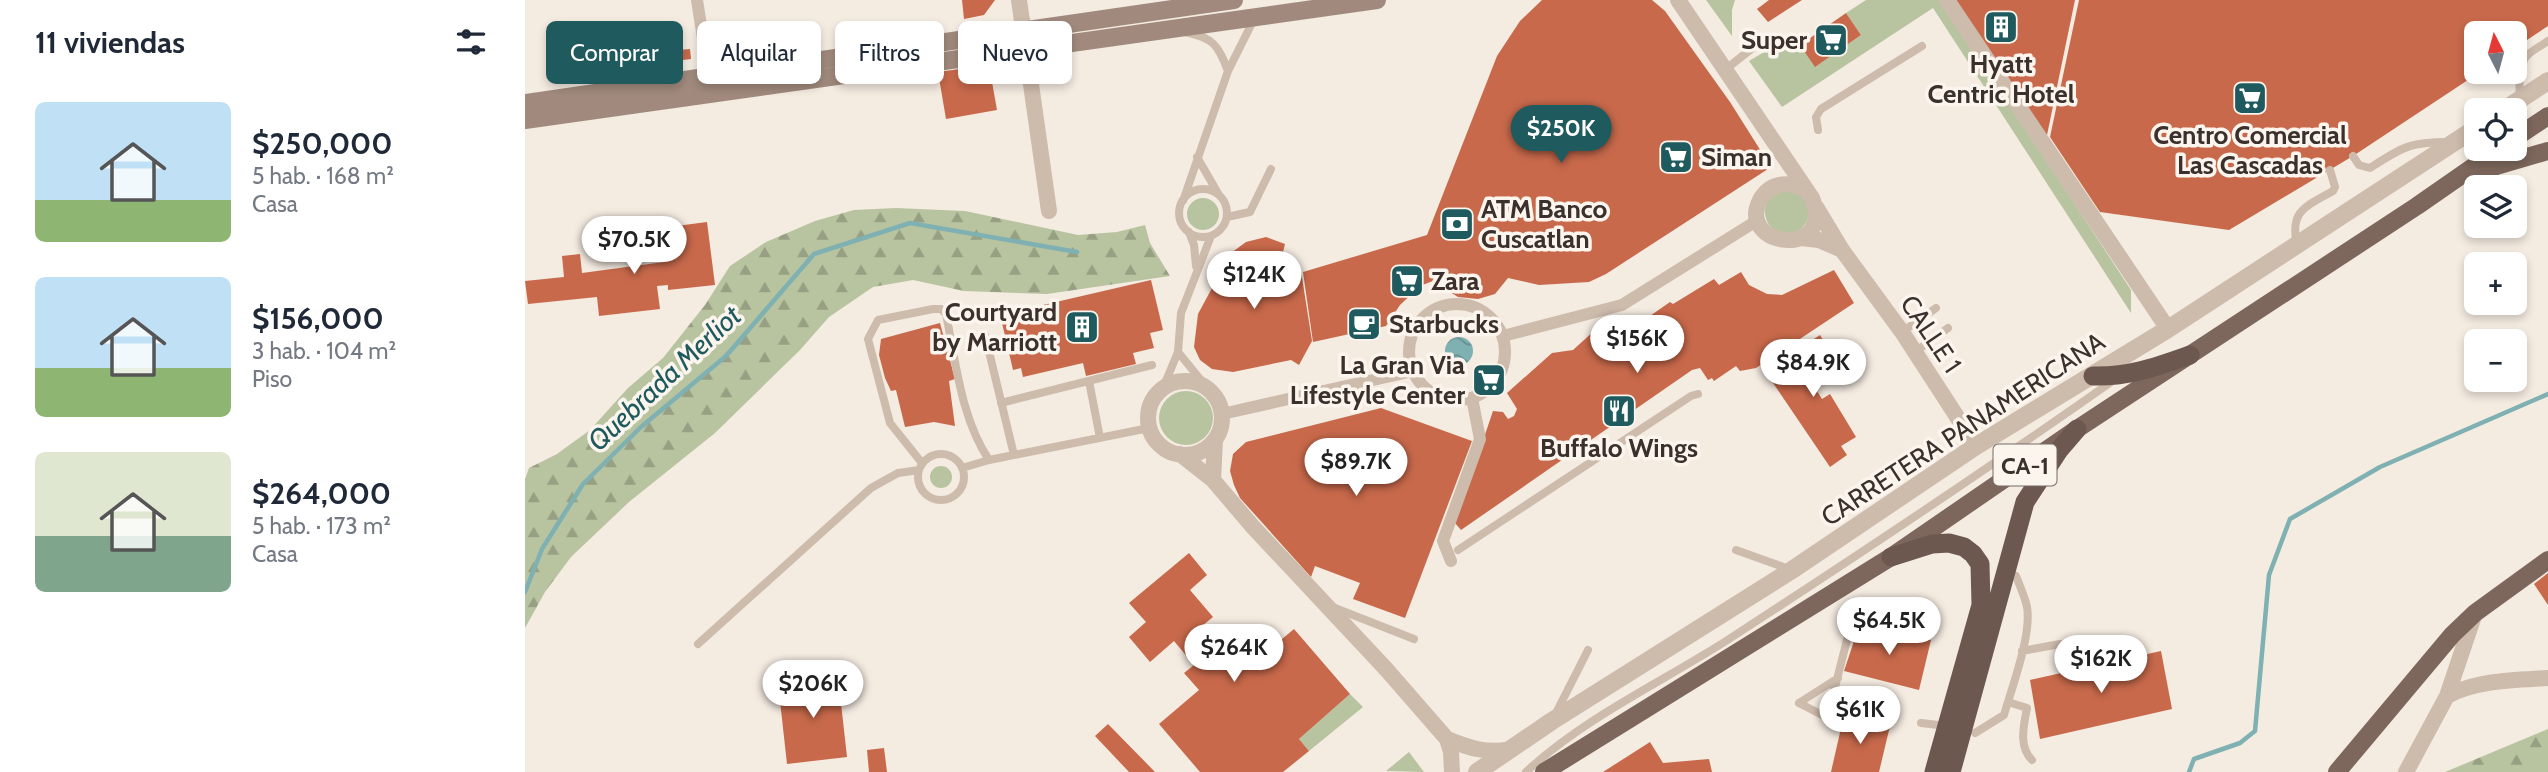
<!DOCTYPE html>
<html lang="es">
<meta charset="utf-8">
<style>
:root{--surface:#fff;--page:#f6f6f7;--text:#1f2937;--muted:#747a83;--accent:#1f5a5e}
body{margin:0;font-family:Cabin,sans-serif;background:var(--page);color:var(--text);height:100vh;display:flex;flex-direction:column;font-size:26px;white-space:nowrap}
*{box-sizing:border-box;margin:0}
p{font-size:23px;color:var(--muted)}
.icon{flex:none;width:38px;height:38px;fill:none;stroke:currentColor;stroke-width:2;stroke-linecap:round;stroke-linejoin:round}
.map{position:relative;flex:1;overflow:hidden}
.panel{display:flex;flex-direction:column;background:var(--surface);width:525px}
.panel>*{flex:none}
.hud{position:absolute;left:21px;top:21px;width:665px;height:63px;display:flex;gap:14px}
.needle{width:46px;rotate:354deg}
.tools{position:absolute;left:1939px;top:21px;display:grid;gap:14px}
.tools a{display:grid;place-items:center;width:63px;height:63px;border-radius:10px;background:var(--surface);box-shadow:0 4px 10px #0003;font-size:35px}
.price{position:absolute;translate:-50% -60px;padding:0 16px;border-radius:24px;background:#fff;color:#222;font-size:23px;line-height:46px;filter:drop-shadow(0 2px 4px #0008)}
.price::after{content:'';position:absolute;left:50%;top:42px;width:21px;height:16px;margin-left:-10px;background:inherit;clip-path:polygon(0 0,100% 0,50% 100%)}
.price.selected{background:var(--accent);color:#fff}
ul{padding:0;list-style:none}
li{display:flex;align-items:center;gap:21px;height:175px;padding:0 35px}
li span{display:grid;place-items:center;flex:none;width:196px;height:140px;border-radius:10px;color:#555}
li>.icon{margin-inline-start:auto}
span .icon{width:84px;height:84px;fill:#fffc;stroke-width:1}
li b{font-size:30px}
h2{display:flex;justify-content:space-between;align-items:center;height:84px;padding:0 35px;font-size:30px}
.pill{padding:0 24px;border-radius:10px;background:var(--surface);box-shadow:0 4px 10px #0003;font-size:24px;line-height:63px}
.pill.selected{background:var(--accent);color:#fff}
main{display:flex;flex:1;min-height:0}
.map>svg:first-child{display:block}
</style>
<main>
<section class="panel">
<h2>11 viviendas<svg class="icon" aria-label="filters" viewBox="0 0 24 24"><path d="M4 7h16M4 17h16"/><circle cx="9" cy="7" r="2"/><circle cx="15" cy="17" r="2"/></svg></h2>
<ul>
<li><span style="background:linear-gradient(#bfe0f5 70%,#8fb573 0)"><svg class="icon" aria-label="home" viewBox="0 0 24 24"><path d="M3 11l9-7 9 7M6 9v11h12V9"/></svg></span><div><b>$250,000</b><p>5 hab. · 168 m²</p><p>Casa</p></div></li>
<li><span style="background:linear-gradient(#bfe0f5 65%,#8fb573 0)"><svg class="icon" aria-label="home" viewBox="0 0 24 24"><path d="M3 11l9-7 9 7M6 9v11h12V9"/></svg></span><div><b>$156,000</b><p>3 hab. · 104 m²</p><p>Piso</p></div></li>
<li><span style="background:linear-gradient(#dfe7d0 60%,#7fa58c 0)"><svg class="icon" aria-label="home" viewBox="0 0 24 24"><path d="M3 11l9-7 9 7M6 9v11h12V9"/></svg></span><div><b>$264,000</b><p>5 hab. · 173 m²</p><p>Casa</p></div></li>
</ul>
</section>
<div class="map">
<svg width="2023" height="772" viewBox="0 0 2023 772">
<defs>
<pattern id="forest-firs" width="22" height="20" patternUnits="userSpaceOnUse" patternTransform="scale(1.75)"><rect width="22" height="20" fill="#b8c4a0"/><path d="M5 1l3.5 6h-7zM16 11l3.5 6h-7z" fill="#97a083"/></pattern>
<pattern id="water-waves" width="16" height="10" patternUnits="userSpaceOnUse" patternTransform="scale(1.75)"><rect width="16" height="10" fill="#7fb0b2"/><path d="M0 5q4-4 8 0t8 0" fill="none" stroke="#699091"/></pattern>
</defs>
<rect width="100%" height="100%" fill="#f4ebe1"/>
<!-- grass -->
<path fill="#b8c4a0" d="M 1181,0 L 1210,0 L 1207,10 L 1207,36 Z
M 1341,0 L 1416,0 L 1606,290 L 1606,313 L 1408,8 L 1257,107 L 1224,61 L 1258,41 L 1267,51 L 1275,45 L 1291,66 L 1336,35 L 1321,13 Z
M1240 212a22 22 0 1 1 44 0a22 22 0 1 1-44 0Z
M662 214a16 16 0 1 1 32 0a16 16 0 1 1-32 0Z
M634 418a27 27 0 1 1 54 0a27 27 0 1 1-54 0Z
M405 477a11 11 0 1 1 22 0a11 11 0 1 1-22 0Z
M 825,694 L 838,707 L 784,751 L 774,739 Z
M 884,752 L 899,772 L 861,771 Z"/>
<!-- forest -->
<path fill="url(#forest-firs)" d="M 371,208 L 440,211 L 553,235 L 592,232 L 620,225 L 625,243 L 645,276 L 522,294 L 439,291 L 388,280 L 348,287 L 304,317 L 275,350 L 190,433 L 104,502 L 46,557 L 20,592 L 0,628 L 0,479 L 4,468 L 32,454 L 65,430 L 103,388 L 138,358 L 180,305 L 205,266 L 241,242 L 290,221 L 329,210 Z
M 2023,729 L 2023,772 L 1920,772 Z"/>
<!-- water -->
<path fill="url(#water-waves)" d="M920 351a14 14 0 1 1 28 0a14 14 0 1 1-28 0Z"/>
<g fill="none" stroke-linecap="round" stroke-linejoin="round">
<!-- stream -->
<path stroke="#7fb0b2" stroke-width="4.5" d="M 0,592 L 17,549 L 58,484 L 116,427 L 201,356 L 289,254 L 385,223 L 552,252
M 1664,772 L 1669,759 L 1715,743 L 1730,731 L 1744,575 L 1765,519 L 1855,467 L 2023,394"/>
</g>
<!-- building -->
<path fill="#c8694b" d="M 437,0 L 470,0 L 459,15 L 439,19 Z
M 1017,0 L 1127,0 L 1140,11 L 1205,102 L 1246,167 L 1081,274 L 1064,282 L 1014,285 L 983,278 L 970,294 L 953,299 L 933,297 L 925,292 L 918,277 L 895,286 L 875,305 L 861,326 L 788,342 L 778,272 L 902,235 L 972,56 L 995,21 Z
M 1244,0 L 1277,0 L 1243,22 L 1232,9 Z
M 1424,0 L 1550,0 L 1522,135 Z
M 1554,0 L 2023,0 L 2023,26 L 1990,48 L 1990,33 L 1951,33 L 1951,72 L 1955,72 L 1828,156 L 1704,230 L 1575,212 L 1525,137 Z
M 1321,13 L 1336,35 L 1290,67 L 1275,45 Z
M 165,49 L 166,59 L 133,63 L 132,52 Z
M 464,65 L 472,110 L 421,119 L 413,72 Z
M 182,222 L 190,285 L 143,290 L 143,285 L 132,286 L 135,309 L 74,316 L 72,297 L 3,304 L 0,281 L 39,277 L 37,256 L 55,254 L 57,273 L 139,262 L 136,228 Z
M 741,237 L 760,244 L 757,256 L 776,271 L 787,341 L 774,365 L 766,360 L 708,372 L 687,369 L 675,360 L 669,347 L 673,314 L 706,253 L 721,242 Z
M 1309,270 L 1329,303 L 1231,368 L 1215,371 L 1211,366 L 1189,381 L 1187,378 L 1183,380 L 1175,368 L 1167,370 L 936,530 L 930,523 L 968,411 L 978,412 L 983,419 L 989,416 L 992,409 L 982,393 L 1027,353 L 1048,350 L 1080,321 L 1097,327 L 1102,332 L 1145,302 L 1148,304 L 1189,279 L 1194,285 L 1216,272 L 1224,285 L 1242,294 L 1257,295 Z
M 626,280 L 638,330 L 625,333 L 629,348 L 608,353 L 611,364 L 561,376 L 558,363 L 498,377 L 496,368 L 488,370 L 477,323 L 485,322 L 483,313 Z
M 415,323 L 430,379 L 424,381 L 430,426 L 409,422 L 380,427 L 371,390 L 366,391 L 360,378 L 354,355 L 356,339 Z
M 1295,335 L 1310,359 L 1283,377 L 1297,399 L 1305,394 L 1331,437 L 1316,446 L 1322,455 L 1305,467 L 1240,371 Z
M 856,408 L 947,441 L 880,618 L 828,599 L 835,583 L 790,566 L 786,577 L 715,498 L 709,485 L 705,471 L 708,454 L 721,442 Z
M 664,553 L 682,575 L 665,590 L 688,617 L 677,626 L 704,657 L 719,644 L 732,660 L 769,629 L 825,694 L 774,739 L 784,751 L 758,772 L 675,772 L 634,724 L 674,690 L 659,673 L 669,665 L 649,641 L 625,662 L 604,637 L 621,622 L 604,603 Z
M 2023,573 L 2023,605 L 2009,584 Z
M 1348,626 L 1406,640 L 1394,690 L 1319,671 L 1330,638 Z
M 1636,651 L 1647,709 L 1515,739 L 1505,680 Z
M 313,676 L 322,757 L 262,764 L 253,683 Z
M 1319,715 L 1365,726 L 1354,772 L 1306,772 Z
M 583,724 L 630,772 L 604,772 L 570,736 Z
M 1125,742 L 1138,763 L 1184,759 L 1187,772 L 1078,772 Z
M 359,748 L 362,772 L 344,772 L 342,750 Z"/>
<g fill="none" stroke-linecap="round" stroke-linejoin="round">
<!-- service -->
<path stroke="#cdbbac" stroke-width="8" d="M 660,32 C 689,38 693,45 703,71
M 1201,69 L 1230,46
M 1293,130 L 1291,117 L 1296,109 L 1397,46
M 1999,132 C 1996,114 1990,74 2000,58 C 2005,51 2016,46 2023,41
M 1828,156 L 1834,165 L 1845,168 C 1877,147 1885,142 1924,142
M 672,157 L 694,195
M654 213a24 24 0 1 1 48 0a24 24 0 1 1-48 0Z
M 658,201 L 703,71 L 729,19
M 702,217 L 725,212 L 746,169
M 664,232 L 669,245 L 671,266
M 1772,245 C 1764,210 1782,206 1808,191 L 1810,187 L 1805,170
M 1377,332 L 1411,308
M 460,335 L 489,455
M 653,352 L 684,390
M 1390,352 L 1423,328
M 564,381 L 575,438
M 638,388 L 653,352 L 656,313 L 686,236
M 476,403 L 627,365
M393 477a23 23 0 1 1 46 0a23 23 0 1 1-46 0Z
M 397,463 L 365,423 L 343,339 L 353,320 L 408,309 L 416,309 L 421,314 C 431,363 436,418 464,460
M 437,468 L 464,460 L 624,428
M 933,550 L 1166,396 L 1173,394
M 1211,550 L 1264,569
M 810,608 L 889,639
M 173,644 L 346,488 L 373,473 L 394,470
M 1497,651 L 1535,644
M 1307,699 L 1323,636
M 1483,702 L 1502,708 C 1499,725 1493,746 1507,760
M 1274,703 L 1313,678
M 1274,703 L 1301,717
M 1030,715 L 1063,650
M 1396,723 L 1422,726
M 1450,733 L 1479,715 C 1487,687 1507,634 1502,607 C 1500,597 1495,586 1491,576
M 1001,772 C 1059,718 1135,683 1201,641 C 1332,556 1461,470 1589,380"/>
<!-- pedestrian -->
<path stroke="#cdbbac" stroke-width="12" d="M 172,0 L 184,76
M884 352a48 48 0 1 1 96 0a48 48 0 1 1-96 0Z
M 978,336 L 1097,305 L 1233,220
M 697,414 L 888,371
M 926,561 L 918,541 L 955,439 L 947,398"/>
<!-- minor -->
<path stroke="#cdbbac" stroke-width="16" d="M 494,0 L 524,211
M 1153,0 L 1287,198 C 1311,259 1211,248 1235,200 C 1245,182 1265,180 1282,191
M 1422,0 L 1643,329
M 1291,207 L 1317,250 L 1377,332 L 1451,446
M 1276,238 L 1294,240 L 1317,250
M623 418a37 37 0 1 1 74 0a37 37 0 1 1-74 0Z
M 655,454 L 688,480 L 728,527 L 861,669 L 922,739 L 926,752 L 927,772
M 688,480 L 690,440
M 1922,696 C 1952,680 1990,680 2023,678
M 922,739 C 944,748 962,754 986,749
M 1881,772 L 1922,696 L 1950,613"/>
<!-- tertiary -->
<path stroke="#cdbbac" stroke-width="18" d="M 1979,110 L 2023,81
M 952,772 L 1027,721 L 1267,570 L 1451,446 L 1643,329 L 1951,128"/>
<!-- secondary -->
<path stroke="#a18a7d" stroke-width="18" d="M 0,103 L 709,0
M 0,120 L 852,0"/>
<!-- primary -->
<path stroke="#7d675c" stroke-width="18" d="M 1990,138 L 2023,116
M 1950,176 L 1971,166 L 2023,151
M 1019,772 L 1366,557 L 1552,429 L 1892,206 L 1974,149
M 1812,772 L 1927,635 L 1950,613 L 2023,560"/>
<!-- trunk -->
<path stroke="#6c584f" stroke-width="19" d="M 1568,376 C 1604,377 1631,367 1665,355
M 1366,557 L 1407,544 L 1424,543 L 1439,547 L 1448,554 L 1455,564 L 1456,605 L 1409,772
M 1426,772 L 1500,502 L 1534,450 L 1552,429"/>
</g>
<!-- icons -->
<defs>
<g id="building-square" transform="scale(1.75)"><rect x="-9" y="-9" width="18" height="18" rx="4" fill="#1f5a5e" stroke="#fbf5ee"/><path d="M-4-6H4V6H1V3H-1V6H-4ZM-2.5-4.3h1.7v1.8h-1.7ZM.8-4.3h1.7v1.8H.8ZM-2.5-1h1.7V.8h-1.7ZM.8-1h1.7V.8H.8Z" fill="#fff"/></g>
<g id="supermarket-square" transform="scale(1.75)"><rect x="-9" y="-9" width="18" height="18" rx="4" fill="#1f5a5e" stroke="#fbf5ee"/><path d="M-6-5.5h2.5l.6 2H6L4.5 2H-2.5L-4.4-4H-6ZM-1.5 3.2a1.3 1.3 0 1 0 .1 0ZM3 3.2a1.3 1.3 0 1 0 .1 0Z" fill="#fff"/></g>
<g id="bank-square" transform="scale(1.75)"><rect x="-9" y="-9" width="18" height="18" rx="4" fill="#1f5a5e" stroke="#fbf5ee"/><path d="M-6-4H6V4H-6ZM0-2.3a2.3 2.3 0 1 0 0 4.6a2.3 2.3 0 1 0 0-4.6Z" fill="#fff"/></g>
<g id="cafe-square" transform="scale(1.75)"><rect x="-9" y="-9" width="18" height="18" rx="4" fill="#1f5a5e" stroke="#fbf5ee"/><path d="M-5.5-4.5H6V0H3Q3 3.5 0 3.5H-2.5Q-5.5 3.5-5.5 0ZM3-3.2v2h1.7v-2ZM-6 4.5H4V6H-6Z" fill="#fff"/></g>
<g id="restaurant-square" transform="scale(1.75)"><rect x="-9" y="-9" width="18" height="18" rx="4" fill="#1f5a5e" stroke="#fbf5ee"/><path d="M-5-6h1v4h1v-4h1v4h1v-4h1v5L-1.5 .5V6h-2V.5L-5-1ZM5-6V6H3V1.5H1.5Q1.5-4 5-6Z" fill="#fff"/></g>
</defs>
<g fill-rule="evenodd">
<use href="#building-square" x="1476" y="27"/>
<use href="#supermarket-square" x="1306" y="40"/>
<use href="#supermarket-square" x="1725" y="98"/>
<use href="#supermarket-square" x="1151" y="157"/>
<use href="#bank-square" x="932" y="224"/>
<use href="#supermarket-square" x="882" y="281"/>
<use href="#cafe-square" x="839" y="324"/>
<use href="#building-square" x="557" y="327"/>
<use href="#supermarket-square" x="964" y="380"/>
<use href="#restaurant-square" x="1094" y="411"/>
</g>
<g text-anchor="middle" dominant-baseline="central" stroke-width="7" stroke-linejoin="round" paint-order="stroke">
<!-- shield labels -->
<rect fill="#fbf5ee" stroke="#756b66" stroke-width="2" x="1468.5" y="444.5" width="63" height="41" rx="5"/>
<g font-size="24" font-weight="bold" fill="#3b302b">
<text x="1500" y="465">CA-1</text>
</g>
<!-- poi labels -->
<g font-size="26" font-weight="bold" fill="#3b302b" stroke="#fbf5ee" text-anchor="start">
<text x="1282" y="40" text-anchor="end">Super</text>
<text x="1476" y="64" text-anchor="middle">Hyatt<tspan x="1476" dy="30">Centric Hotel</tspan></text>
<text x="1725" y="135" text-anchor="middle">Centro Comercial<tspan x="1725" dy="30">Las Cascadas</tspan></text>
<text x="1176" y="157">Siman</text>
<text x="956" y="209">ATM Banco<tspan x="956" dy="30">Cuscatlan</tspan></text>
<text x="906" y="281">Zara</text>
<text x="532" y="312" text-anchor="end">Courtyard<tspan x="532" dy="30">by Marriott</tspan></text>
<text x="864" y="324">Starbucks</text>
<text x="940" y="365" text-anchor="end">La Gran Via<tspan x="940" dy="30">Lifestyle Center</tspan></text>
<text x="1094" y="448" text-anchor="middle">Buffalo Wings</text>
</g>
<!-- street labels -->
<g font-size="26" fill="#3b302b" stroke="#fbf5ee">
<text transform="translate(1406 334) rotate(56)">CALLE 1</text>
<text transform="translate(1438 429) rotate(-33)">CARRETERA PANAMERICANA</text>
</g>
<!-- water labels -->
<g font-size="28" font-style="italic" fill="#1f5a5e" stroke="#fbf5ee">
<text transform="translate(139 378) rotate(-43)">Quebrada Merliot</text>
</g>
</g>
</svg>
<div class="tools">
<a><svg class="needle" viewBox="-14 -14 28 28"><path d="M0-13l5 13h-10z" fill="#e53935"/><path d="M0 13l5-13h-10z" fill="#747a83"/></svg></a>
<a><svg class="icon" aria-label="locate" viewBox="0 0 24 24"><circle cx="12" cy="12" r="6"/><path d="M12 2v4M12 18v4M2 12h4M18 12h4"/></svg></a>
<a><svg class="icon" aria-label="layers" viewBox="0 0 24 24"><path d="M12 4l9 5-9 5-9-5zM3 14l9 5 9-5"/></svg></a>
<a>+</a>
<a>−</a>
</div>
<b class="price selected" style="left:1036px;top:165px">$250K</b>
<b class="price" style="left:109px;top:276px">$70.5K</b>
<b class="price" style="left:729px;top:311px">$124K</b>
<b class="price" style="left:1112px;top:375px">$156K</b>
<b class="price" style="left:1288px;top:399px">$84.9K</b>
<b class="price" style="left:831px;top:498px">$89.7K</b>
<b class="price" style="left:1364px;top:657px">$64.5K</b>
<b class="price" style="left:709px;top:684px">$264K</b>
<b class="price" style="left:1576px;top:695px">$162K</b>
<b class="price" style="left:288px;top:720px">$206K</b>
<b class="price" style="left:1335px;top:746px">$61K</b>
<div class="hud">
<a class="pill selected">Comprar</a>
<a class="pill">Alquilar</a>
<a class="pill">Filtros</a>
<a class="pill">Nuevo</a>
</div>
</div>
</main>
